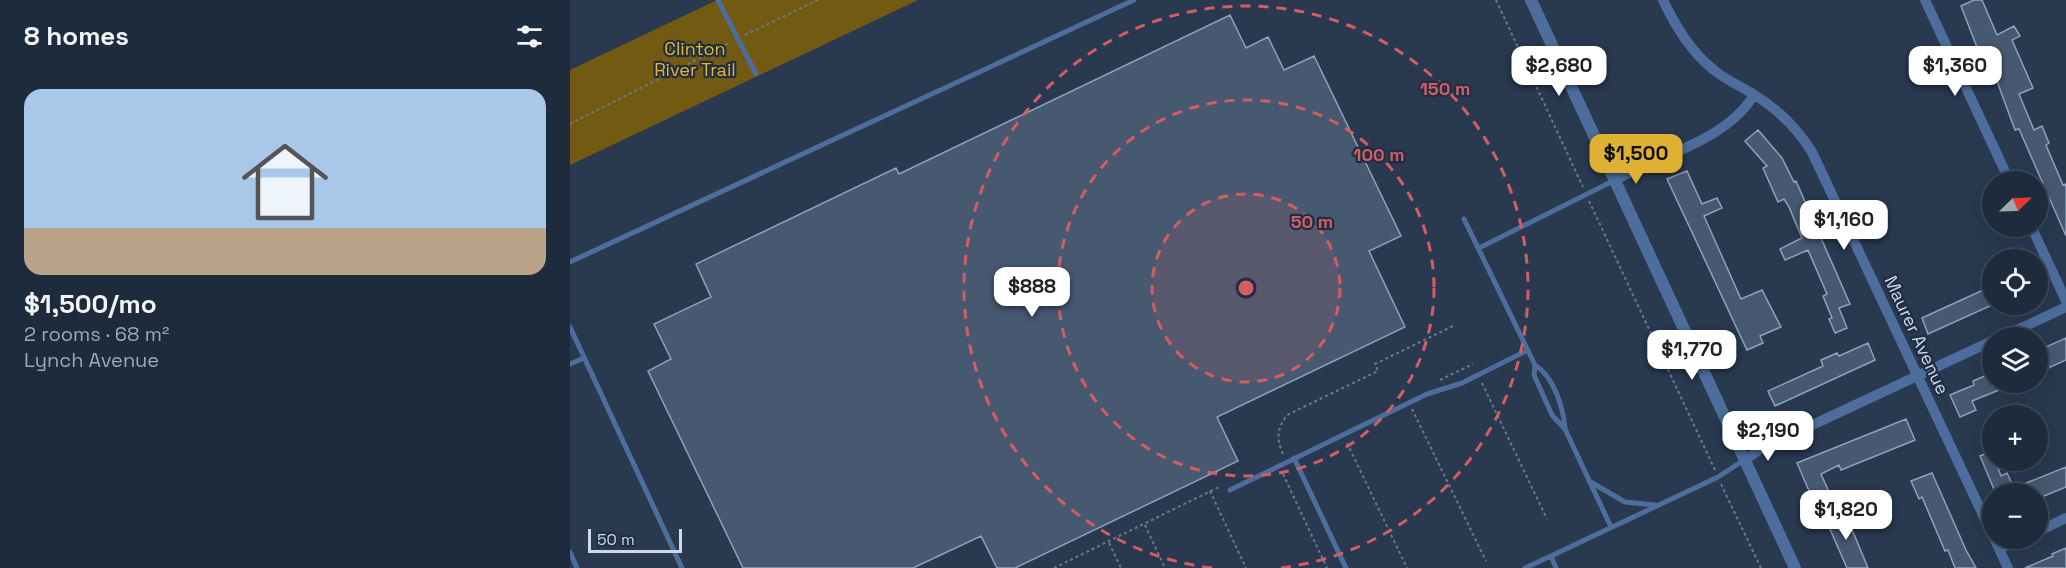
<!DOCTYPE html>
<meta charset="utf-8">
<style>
:root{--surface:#1e2b3c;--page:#263343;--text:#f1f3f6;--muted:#a1a7af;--line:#3c4756;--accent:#deb133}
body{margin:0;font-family:"Space Grotesk",sans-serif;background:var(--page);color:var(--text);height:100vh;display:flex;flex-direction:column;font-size:22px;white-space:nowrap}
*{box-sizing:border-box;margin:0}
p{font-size:20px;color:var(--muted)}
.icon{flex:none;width:33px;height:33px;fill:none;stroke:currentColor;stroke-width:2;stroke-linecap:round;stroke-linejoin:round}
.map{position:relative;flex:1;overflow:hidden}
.panel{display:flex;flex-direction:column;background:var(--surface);width:570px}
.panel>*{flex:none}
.needle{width:39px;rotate:67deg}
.buttons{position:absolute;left:1412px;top:171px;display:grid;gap:12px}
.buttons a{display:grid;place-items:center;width:66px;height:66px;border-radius:50%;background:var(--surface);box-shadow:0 6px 24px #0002,0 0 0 2px var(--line);font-size:30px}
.scale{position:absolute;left:18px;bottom:15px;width:94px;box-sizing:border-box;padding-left:6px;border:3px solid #ced8e7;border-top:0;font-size:16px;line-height:21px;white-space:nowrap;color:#ced8e7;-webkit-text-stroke:4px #1f2e45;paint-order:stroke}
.price{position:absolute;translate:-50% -51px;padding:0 14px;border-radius:12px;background:#fff;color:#222;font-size:20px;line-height:39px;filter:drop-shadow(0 2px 3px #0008)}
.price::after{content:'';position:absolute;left:50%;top:36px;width:18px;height:14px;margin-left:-9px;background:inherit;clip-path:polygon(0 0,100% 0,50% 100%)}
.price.on{background:var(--accent);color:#111}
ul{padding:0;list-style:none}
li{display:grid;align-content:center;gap:12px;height:318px;padding:0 24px}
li+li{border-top:2px solid var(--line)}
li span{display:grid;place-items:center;height:186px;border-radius:18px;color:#555}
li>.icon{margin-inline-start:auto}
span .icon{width:108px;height:108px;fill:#fffc;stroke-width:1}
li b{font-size:26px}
h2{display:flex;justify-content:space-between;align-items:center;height:72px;padding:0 24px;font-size:26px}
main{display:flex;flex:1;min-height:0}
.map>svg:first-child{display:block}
</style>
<main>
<section class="panel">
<h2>8 homes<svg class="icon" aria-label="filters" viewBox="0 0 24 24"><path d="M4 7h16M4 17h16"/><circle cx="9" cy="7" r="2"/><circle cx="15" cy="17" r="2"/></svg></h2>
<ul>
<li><span style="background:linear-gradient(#a9c7e8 75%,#b9a48a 0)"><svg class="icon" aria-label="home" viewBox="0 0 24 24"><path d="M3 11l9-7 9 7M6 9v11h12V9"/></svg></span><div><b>$1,500/mo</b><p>2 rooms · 68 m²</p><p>Lynch Avenue</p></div></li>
</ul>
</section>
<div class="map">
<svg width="1496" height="568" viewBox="0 0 1496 568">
<rect width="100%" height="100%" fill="#283950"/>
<!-- green -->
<path fill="#735a12" d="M 147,0 L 348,0 L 0,165 L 0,70 Z"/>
<!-- building -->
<path fill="#475871" stroke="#8ea1bd" stroke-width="1.5" d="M 1404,0 L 1412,0 L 1427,35 L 1444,26 L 1450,36 L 1442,40 L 1463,88 L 1449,94 L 1464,130 L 1472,126 L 1479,143 L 1476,145 L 1493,185 L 1496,184 L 1496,236 L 1449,129 L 1445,130 L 1424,73 L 1412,51 L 1409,52 L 1401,32 L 1391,6 Z
M 660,15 L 676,48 L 698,37 L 714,70 L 744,56 L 831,236 L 799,251 L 835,327 L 647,417 L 668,461 L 445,568 L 427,568 L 411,536 L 343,568 L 173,568 L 78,371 L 101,359 L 84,324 L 141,297 L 126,264 L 326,168 L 329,174 Z
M 1188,130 L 1212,158 L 1224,182 L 1226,181 L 1280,304 L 1269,308 L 1277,328 L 1265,333 L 1259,319 L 1262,318 L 1253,296 L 1257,294 L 1238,250 L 1215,260 L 1210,249 L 1232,238 L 1219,207 L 1214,199 L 1208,202 L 1193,168 L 1197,166 L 1175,141 Z
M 1117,171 L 1132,204 L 1147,198 L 1152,208 L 1134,216 L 1171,299 L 1192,290 L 1211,327 L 1190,336 L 1193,343 L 1177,350 L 1097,179 Z
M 1422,286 L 1422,305 L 1358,334 L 1352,318 Z
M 1496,338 L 1496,360 L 1467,373 L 1467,351 Z
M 1298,343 L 1305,360 L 1205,406 L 1198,391 L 1253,366 L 1251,360 L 1267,353 L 1269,356 Z
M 1422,373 L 1422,382 L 1426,382 L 1429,390 L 1402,401 L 1406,410 L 1390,417 L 1380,395 L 1404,385 L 1403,381 Z
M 1336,419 L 1345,440 L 1271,470 L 1269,465 L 1251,474 L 1259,492 L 1243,500 L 1227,463 Z
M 1421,451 L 1422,460 L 1425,460 L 1431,476 L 1437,473 L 1444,488 L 1496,467 L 1496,487 L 1467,499 L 1467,494 L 1426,494 L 1410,456 Z
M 1362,473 L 1396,550 L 1406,568 L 1385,568 L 1378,550 L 1375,551 L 1352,497 L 1349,499 L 1341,481 Z
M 1275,510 L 1281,527 L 1298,568 L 1277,568 L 1255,518 Z
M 1496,548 L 1496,568 L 1455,568 L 1483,556 L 1482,554 Z"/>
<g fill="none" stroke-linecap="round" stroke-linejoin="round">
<!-- path -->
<path stroke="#6b798d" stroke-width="2" stroke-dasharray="3 3" stroke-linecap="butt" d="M 926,0 L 1013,187
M 175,35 L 248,0
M 0,124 L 159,43
M 1019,201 L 1145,470
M 870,380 L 903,364
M 912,383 L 977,519
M 842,409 L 916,561
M 777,443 L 837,568
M 713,454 C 706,438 707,429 717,415 L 808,371 L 805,364 L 885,325
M 713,474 L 757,568
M 1151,484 L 1191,568
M 640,491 L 676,568
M 575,525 L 595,568
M 539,543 L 551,568
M 484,568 L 651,486"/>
<!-- service -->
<path stroke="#4d6e9d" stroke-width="5" d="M 148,0 L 186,74
M 894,219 L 965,365 L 964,375 L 982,415 L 995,429 L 1041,527
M 909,248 L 1043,181
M 0,262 L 564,0
M 0,327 L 112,568
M 0,364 L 14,358
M 965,365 C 984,377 993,407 995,428
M 724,458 L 776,568
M 1019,481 L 1055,502 L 1085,505
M 660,490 L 857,394 L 892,383 L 958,350
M 0,552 L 7,568
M 955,568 L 981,556
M 986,568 L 981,556 L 1148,477 L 1174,460"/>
<!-- minor -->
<path stroke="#4d6e9d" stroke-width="10" d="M 1093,0 C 1106,27 1121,52 1144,70 C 1156,80 1170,86 1183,94 C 1208,109 1227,128 1242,152 L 1422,534
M 1355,0 L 1440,182
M 1045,180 C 1090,155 1156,141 1184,95
M 1461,226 L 1496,301
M 1430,338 L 1496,307
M 1175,460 L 1191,449 L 1422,341
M 1467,532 L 1496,518
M 1424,538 L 1438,568
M 1429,549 L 1452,538"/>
<!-- tertiary -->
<path stroke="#4d6e9d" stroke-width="12" d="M 961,0 L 1225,568"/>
</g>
<!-- distance rings -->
<circle cx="676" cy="288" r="94" fill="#d45d61" fill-opacity=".12"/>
<g fill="none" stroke="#d45d61" stroke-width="3" stroke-dasharray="10 8">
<circle cx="676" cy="288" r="94"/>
<circle cx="676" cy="288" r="188"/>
<path d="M642 568A282 282 0 1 1 710 568"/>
</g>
<g text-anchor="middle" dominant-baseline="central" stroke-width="4.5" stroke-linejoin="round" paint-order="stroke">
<!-- park labels -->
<g font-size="18" fill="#e9b827" stroke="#1f2e45">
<text x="125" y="48">Clinton<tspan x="125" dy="21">River Trail</tspan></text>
</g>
<!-- street labels -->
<g font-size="18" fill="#ced8e7" stroke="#1f2e45">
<text transform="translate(1347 335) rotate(65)">Maurer Avenue</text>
</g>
</g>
<circle cx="676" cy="288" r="9" fill="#d45d61" stroke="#1f2e45" stroke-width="3"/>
<g font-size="18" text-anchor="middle" font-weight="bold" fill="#d45d61" stroke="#1f2e45" stroke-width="4.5" stroke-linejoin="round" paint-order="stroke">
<text x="875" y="95">150 m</text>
<text x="809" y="161">100 m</text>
<text x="742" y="228">50 m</text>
</g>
</svg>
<div class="buttons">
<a><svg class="needle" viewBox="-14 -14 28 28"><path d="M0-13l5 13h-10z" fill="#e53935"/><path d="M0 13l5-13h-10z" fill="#a1a7af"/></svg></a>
<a><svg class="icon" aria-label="locate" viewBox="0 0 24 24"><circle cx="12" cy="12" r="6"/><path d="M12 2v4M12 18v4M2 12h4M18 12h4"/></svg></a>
<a><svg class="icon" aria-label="layers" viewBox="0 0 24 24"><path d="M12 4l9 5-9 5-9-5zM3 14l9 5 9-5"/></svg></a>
<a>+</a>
<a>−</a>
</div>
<div class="scale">50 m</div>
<b class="price" style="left:989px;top:97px">$2,680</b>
<b class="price" style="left:1385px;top:97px">$1,360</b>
<b class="price on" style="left:1066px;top:185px">$1,500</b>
<b class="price" style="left:1274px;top:251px">$1,160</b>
<b class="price" style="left:462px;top:318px">$888</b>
<b class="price" style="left:1122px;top:381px">$1,770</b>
<b class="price" style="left:1198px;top:462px">$2,190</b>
<b class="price" style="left:1276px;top:541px">$1,820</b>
</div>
</main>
